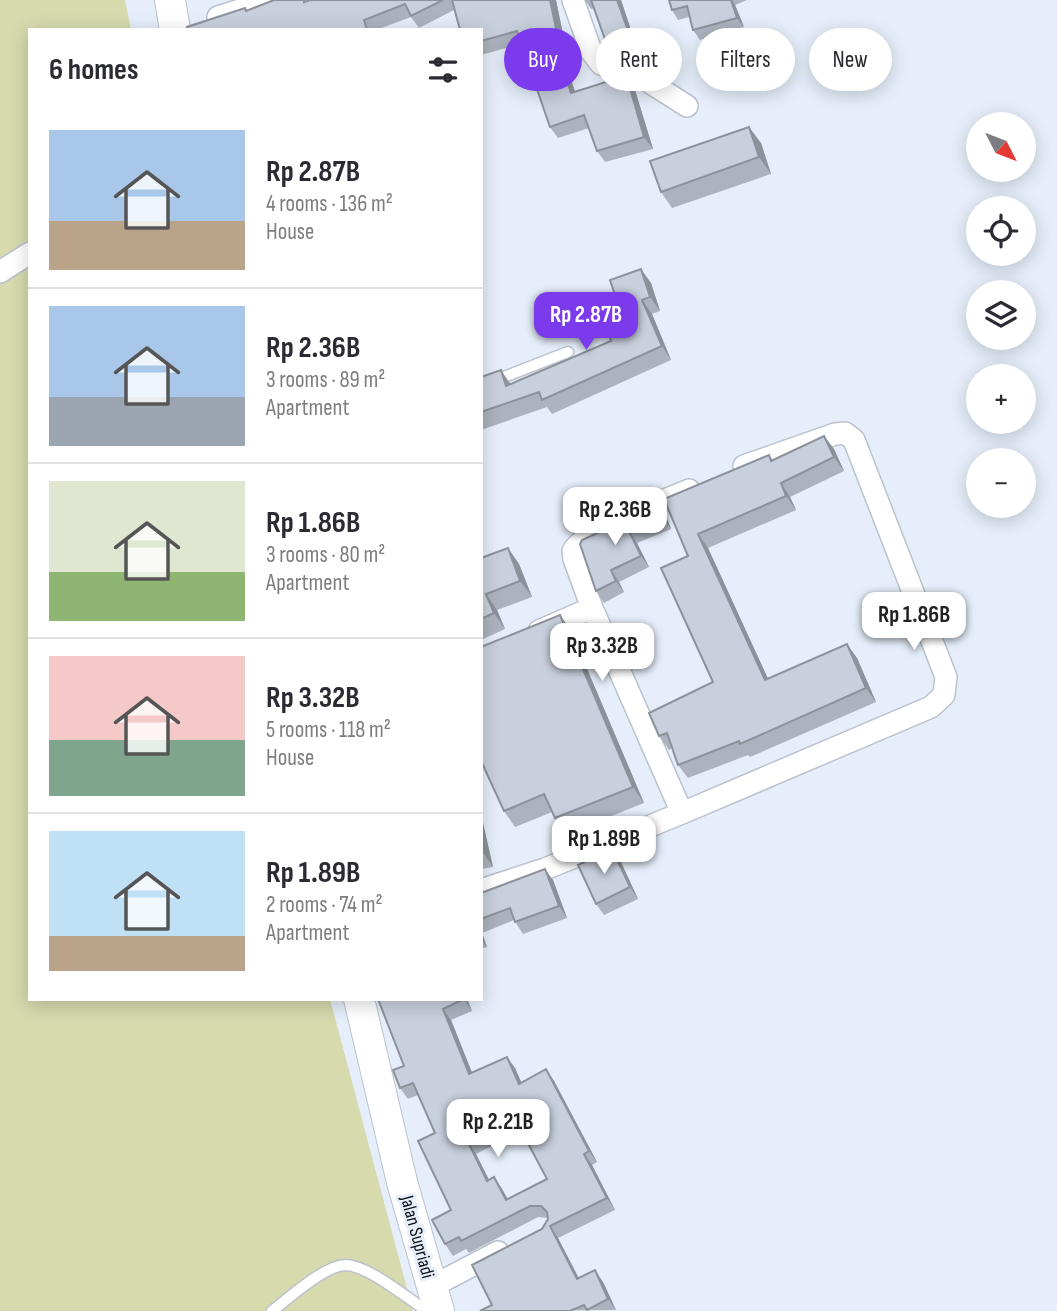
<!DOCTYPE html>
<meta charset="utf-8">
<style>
:root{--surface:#fff;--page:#f2f2f3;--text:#2b2b33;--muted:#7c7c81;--line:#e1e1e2;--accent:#7c3aed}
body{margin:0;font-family:"Sofia Sans Condensed",sans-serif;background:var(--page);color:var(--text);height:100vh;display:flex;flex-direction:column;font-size:26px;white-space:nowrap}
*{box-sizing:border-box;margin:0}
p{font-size:23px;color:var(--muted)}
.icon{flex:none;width:38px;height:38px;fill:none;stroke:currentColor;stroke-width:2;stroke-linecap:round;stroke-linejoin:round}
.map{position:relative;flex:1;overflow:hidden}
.side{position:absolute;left:28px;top:28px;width:455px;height:973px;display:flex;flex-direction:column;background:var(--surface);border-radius:0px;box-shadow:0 4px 18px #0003}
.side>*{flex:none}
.banner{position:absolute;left:504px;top:28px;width:448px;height:63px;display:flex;gap:14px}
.needle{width:46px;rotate:132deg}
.buttons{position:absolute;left:966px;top:112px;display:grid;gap:14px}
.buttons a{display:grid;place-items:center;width:70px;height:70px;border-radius:50%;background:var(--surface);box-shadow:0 4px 18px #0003;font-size:35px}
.price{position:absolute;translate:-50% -60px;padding:0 16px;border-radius:14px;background:#fff;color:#222;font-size:23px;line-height:46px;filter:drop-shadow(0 2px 4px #0008)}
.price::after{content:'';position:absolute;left:50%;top:42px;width:21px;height:16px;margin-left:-10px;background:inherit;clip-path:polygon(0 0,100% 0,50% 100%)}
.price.active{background:var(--accent);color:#fff}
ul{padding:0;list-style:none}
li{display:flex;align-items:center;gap:21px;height:175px;padding:0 21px}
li+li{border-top:2px solid var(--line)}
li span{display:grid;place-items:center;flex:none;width:196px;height:140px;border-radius:0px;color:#555}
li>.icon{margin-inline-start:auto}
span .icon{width:84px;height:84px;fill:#fffc;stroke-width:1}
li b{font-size:30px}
h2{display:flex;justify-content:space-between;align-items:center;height:84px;padding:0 21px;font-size:30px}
.pill{padding:0 24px;border-radius:32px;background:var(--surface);box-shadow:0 4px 18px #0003;font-size:24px;line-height:63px}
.pill.active{background:var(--accent);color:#fff}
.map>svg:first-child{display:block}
</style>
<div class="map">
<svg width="1057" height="1311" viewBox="0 0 1057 1311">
<rect width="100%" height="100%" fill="#e5eefa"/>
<!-- green -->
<path fill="#d6daad" d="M 0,0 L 125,0 L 131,30 L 30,30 L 30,999 L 330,999 L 413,1311 L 0,1311 Z"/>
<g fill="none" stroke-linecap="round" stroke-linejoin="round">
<!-- service casing -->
<g stroke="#bac2ce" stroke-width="13">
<path id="service" d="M 481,386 L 568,352
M 272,1311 C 289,1298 325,1265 346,1265 C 369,1266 407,1298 427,1311"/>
</g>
<!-- minor casing -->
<g stroke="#bac2ce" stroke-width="24">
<path id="minor" d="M 573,0 L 591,51 L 601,64 L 646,80 L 687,106
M 218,17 L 272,0
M 0,272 L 30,253
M 592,608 L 574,559 L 573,551 C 584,530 664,501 689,490
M 539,631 L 592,608 L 682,813
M 481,890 L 545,869 L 682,813 L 931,707 L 944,695 L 946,677 L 854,440 L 845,433 L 835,434 L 744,466
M 431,1287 L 498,1252"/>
</g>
<!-- secondary casing -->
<g stroke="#bac2ce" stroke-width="32">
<path id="secondary" d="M 170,0 L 175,30
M 359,999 L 402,1182 L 439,1311"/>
</g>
<!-- service -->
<use href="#service" stroke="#fff" stroke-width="10"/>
<!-- minor -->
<use href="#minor" stroke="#fff" stroke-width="21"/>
<!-- secondary -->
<use href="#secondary" stroke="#fff" stroke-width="30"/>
</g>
<!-- wall -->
<path fill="#acb3be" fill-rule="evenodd" d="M 310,0 L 556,0 L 566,49 L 561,50 L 575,91 L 635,90 L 653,149 L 605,162 L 597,151 L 589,128 L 558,138 L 550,127 L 521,44 L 481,55 L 481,30 L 454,10 L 419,28 L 411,17 L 376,30 L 188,30 L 245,8 L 247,11 Z
M 585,0 L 621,0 L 642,63 L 614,55 L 607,45 L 594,8 L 591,9 Z
M 669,0 L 747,0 L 735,5 L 744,27 L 700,40 L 693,30 L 689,17 L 678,20 L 672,10 Z
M 761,143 L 771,174 L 672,208 L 661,192 Z
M 651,283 L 660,311 L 652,314 L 671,360 L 552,414 L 547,407 L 481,430 L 481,377 L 511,384 L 611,341 L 625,325 Z
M 824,436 L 834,449 L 844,471 L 790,497 L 796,510 L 708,548 L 768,679 L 857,658 L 876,702 L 750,757 L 748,755 L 688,778 L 678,765 L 672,748 L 669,750 L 659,736 L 713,682 L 688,556 L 664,499 L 769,455 L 773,460 Z
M 658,505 L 666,516 L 671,529 L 637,543 L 649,567 L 619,582 L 624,592 L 604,603 L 596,591 L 580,544 Z
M 508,548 L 519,564 L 532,597 L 497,610 L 505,629 L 481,640 L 481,558 Z
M 560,615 L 571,631 L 644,803 L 566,834 L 555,818 L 552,812 L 515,827 L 504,811 Z
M 481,817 L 493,867 L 481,869 Z
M 612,849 L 620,860 L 638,899 L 604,915 L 596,904 Z
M 553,880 L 567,918 L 523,934 L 514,920 L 482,933 L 487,947 L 481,949 L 481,893 Z
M 378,999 L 467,999 L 472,1011 L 451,1020 L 472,1073 L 515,1068 L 521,1082 L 546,1069 L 554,1081 L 597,1162 L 592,1165 L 615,1210 L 558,1238 L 579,1278 L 603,1282 L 616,1310 L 480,1311 L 492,1305 L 548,1218 L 538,1217 L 469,1253 L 466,1249 L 453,1256 L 445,1244 L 451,1210 L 435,1133 L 418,1095 L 408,1099 L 400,1088 L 404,1066 ZM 521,1131 L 547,1179 L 508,1199 L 502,1189 L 494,1177 L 489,1180 L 476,1154 Z"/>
<!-- shaded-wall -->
<path fill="#8c929b" d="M 550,0 L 556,0 L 566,49 L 558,38 Z
M 617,0 L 621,0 L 642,63 L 636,53 Z
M 731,0 L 732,0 L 735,5 L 744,27 L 737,18 Z
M 553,39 L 561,50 L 579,104 L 571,93 Z
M 627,78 L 635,90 L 653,149 L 644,137 Z
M 749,127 L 761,143 L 771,174 L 759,157 Z
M 641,269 L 651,283 L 660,311 L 650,297 Z
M 642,300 L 652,314 L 671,360 L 662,346 Z
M 501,370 L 511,385 L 516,401 L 506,386 Z
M 824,436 L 834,449 L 844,471 L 834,457 Z
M 781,483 L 790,497 L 796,510 L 786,496 Z
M 658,505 L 666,516 L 671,529 L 663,518 Z
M 629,531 L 637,543 L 649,567 L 641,556 Z
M 698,534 L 708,548 L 775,694 L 765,680 Z
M 508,548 L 519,564 L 532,597 L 520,581 Z
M 611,570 L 619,582 L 624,592 L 616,581 Z
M 486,594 L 497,610 L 505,629 L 494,613 Z
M 560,615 L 571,631 L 644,803 L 633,787 Z
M 847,644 L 857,658 L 876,702 L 866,688 Z
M 481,817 L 482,818 L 493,867 L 481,850 Z
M 612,849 L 620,860 L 638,899 L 630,887 Z
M 545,869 L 553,880 L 567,918 L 559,906 Z
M 481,932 L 482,933 L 487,947 L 481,940 Z
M 464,999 L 467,999 L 472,1011 Z
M 443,1009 L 451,1020 L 477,1085 L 469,1074 Z
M 507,1057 L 515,1068 L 527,1095 L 519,1084 Z
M 546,1069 L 554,1081 L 597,1162 L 589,1151 Z
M 468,1142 L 476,1154 L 495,1192 L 487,1181 Z
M 584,1154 L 592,1165 L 615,1210 L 607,1198 Z
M 494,1177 L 502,1189 L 514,1212 L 506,1200 Z
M 550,1226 L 558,1238 L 585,1291 L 577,1279 Z
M 595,1270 L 603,1282 L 616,1310 L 608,1299 Z"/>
<!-- building -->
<path fill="#c8d0dd" stroke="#8c929b" stroke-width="2" fill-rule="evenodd" d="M 274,0 L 304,0 L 304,2 L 310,0 L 443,0 L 411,16 L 405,4 L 364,20 L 367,30 L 188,30 L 187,27 L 245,8 L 246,11 Z
M 452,0 L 550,0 L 558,38 L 553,39 L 571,93 L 622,77 L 627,78 L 644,137 L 597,151 L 584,115 L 550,127 L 517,31 L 481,41 L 481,30 L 460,30 Z
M 591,0 L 617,0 L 636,53 L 607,45 Z
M 669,0 L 731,0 L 737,18 L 693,30 L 687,6 L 672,10 Z
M 749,127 L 759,157 L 661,192 L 650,161 Z
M 641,269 L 650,297 L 642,300 L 662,346 L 542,400 L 539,392 L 481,412 L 481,377 L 501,370 L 506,386 L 611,341 L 608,332 L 625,325 L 610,280 Z
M 824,436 L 834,457 L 781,483 L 786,496 L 698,534 L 765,680 L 847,644 L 866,688 L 740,744 L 739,741 L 678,765 L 667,733 L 659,736 L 649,713 L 713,682 L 661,568 L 688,556 L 664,499 L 769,455 L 771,461 Z
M 658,505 L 663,518 L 629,531 L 641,556 L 611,570 L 616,581 L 596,591 L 580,544 L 582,540 Z
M 508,548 L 520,581 L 486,594 L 494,613 L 481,619 L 481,558 Z
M 560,615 L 633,787 L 555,818 L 544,794 L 504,811 L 481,761 L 481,647 Z
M 612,849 L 630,887 L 596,904 L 578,865 Z
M 545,869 L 559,906 L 515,922 L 510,908 L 481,919 L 481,893 Z
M 378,999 L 464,999 L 443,1009 L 469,1074 L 507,1057 L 519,1084 L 546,1069 L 589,1151 L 584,1154 L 607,1198 L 550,1226 L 577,1279 L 595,1270 L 608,1299 L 587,1310 L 584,1305 L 570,1311 L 480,1311 L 492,1305 L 472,1265 L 542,1229 L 548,1219 L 547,1212 L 541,1206 L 530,1206 L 461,1241 L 459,1237 L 445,1244 L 432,1220 L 451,1210 L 418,1141 L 435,1133 L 413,1083 L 400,1088 L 393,1070 L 404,1066 ZM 515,1119 L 547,1179 L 506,1200 L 494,1177 L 487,1181 L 468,1142 Z"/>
<g text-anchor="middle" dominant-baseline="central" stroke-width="6" stroke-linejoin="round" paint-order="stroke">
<!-- street labels -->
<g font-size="19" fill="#0b0d11" stroke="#e5eefa">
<text transform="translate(417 1237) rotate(75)">Jalan Supriadi</text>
</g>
</g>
</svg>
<div class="buttons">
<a><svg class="needle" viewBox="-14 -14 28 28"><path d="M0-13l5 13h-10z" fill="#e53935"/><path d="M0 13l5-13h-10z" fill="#7c7c81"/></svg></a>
<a><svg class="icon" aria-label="locate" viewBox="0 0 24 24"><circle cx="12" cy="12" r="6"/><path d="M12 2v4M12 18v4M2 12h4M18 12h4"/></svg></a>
<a><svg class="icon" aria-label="layers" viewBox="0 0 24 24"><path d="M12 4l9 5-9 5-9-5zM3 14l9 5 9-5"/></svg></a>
<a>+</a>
<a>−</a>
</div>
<b class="price active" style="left:586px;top:352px">Rp 2.87B</b>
<b class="price" style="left:615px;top:547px">Rp 2.36B</b>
<b class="price" style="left:914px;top:652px">Rp 1.86B</b>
<b class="price" style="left:602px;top:683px">Rp 3.32B</b>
<b class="price" style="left:604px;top:876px">Rp 1.89B</b>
<b class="price" style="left:498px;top:1159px">Rp 2.21B</b>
<div class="banner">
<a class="pill active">Buy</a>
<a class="pill">Rent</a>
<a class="pill">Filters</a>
<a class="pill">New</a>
</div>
<section class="side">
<h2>6 homes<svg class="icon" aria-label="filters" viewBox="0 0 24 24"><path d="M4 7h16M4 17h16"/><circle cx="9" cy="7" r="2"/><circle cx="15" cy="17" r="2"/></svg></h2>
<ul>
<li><span style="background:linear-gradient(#a9c7e8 65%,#b9a48a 0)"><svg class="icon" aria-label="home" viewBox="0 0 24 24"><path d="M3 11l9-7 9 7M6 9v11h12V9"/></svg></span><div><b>Rp 2.87B</b><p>4 rooms · 136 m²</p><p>House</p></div></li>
<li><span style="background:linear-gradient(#a9c7e8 65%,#9aa5b1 0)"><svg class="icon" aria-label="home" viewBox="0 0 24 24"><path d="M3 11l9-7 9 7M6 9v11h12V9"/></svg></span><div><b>Rp 2.36B</b><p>3 rooms · 89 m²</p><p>Apartment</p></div></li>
<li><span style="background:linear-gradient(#dfe7d0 65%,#8fb573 0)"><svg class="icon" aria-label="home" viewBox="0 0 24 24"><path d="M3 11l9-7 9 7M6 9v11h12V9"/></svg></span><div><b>Rp 1.86B</b><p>3 rooms · 80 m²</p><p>Apartment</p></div></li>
<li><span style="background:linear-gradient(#f6c9c9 60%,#7fa58c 0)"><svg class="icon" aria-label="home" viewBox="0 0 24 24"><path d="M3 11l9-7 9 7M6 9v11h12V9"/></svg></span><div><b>Rp 3.32B</b><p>5 rooms · 118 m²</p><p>House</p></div></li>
<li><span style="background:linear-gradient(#bfe0f5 75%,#b9a48a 0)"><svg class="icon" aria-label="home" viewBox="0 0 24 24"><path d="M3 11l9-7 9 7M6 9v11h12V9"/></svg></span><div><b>Rp 1.89B</b><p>2 rooms · 74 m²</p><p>Apartment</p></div></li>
</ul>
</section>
</div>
